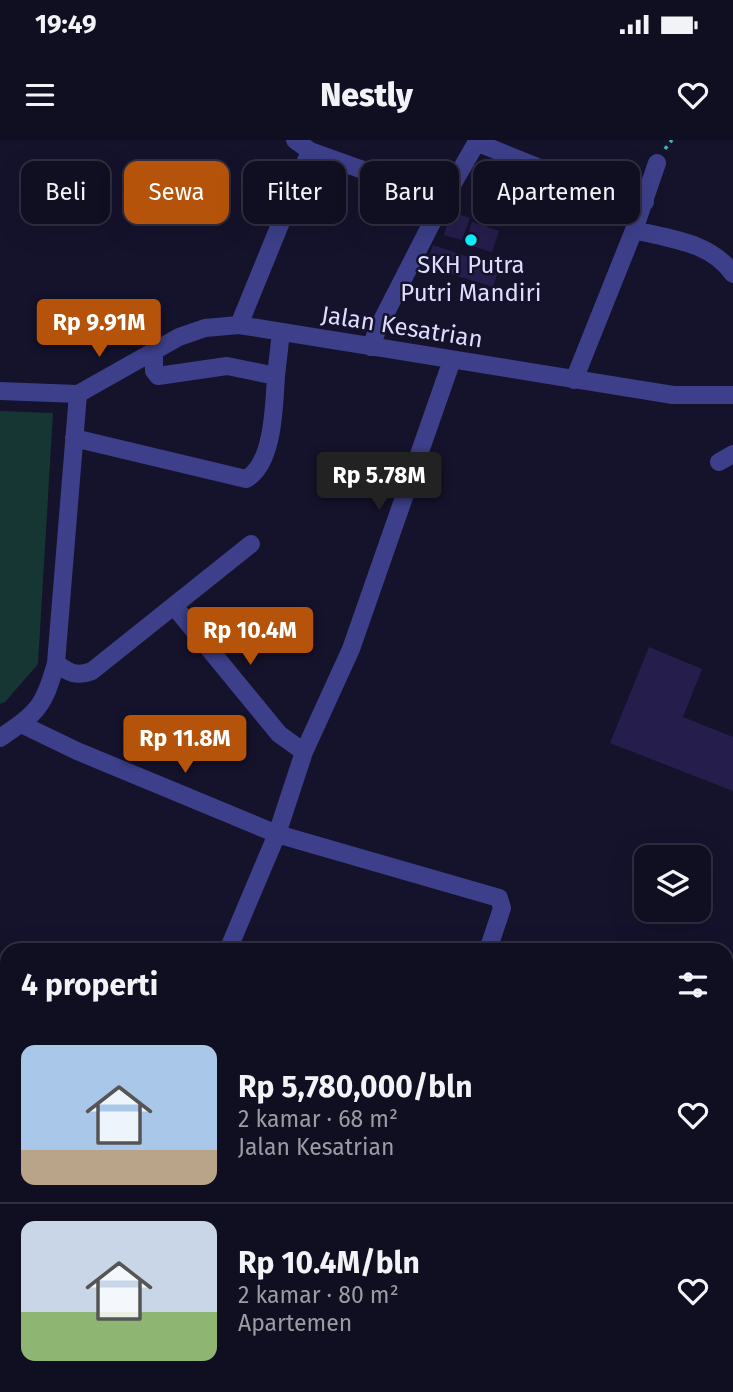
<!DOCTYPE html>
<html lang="id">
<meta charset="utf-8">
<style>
:root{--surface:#100e21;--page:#1e1c2e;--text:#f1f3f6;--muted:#9c9ca5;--line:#302e3f;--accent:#b45309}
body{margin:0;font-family:"Fira Sans",sans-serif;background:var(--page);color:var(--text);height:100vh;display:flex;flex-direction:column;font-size:26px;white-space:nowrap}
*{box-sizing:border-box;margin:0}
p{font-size:23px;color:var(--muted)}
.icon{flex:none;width:38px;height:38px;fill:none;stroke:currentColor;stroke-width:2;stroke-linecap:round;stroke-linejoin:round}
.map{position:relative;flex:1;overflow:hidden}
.side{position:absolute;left:0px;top:803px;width:733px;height:450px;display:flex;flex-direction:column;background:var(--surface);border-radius:21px 21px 0 0;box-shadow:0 7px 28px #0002,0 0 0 2px var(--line)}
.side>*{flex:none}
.guide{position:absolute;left:21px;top:21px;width:691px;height:63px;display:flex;gap:14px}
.buttons{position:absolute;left:634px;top:705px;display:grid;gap:14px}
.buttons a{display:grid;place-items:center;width:77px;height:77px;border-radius:14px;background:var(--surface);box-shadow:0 7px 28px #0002,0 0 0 2px var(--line);font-size:35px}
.price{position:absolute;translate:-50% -60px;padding:0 16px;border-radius:7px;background:var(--accent);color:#fff;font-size:23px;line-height:46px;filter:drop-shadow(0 2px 4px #0008)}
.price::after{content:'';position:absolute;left:50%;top:42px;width:21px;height:16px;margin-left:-10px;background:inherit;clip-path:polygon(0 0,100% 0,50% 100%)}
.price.selected{background:#222;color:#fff}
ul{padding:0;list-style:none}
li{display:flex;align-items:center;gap:21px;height:175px;padding:0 21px}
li+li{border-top:2px solid var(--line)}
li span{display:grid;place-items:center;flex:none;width:196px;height:140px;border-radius:14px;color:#555}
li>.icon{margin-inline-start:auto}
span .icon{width:84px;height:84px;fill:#fffc;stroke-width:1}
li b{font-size:30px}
h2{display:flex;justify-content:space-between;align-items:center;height:84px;padding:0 21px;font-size:30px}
.pill{padding:0 24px;border-radius:14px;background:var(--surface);box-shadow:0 7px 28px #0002,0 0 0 2px var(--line);font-size:24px;line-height:63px}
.pill.selected{background:var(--accent);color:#fff}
.status{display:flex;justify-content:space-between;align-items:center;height:49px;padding:0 35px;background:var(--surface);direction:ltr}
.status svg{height:19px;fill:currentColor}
header{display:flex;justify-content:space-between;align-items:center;height:91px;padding:0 21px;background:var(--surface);font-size:32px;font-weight:800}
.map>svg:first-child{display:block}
</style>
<div class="status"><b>19:49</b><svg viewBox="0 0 49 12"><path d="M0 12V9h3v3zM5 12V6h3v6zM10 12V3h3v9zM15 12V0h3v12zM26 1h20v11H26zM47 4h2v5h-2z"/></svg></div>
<header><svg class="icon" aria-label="menu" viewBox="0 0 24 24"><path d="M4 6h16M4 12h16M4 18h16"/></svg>Nestly<svg class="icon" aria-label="heart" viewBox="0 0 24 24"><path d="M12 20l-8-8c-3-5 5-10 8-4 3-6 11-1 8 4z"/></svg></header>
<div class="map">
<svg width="733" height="1252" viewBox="0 0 733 1252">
<rect width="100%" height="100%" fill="#15122c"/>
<!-- green -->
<path fill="#153633" d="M 0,271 L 53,273 L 38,524 L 5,562 L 0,564 Z
M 0,914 L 7,917 L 7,1164 L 0,1158 Z"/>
<!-- water -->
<path fill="#0e294f" d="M 0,1158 L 7,1164 L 7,1246 L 137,1246 L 161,1252 L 0,1252 Z"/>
<!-- building -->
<path fill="#251e4d" d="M 477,22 L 518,35 L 507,67 L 498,64 L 491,84 L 473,78 L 483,44 L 471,40 Z
M 451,72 L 470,78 L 462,100 L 444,95 Z
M 472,82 L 499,91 L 492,112 L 465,104 Z
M 433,105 L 468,117 L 467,120 L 498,131 L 493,147 L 426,126 Z
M 649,507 L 702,529 L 683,577 L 733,597 L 733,651 L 610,603 Z"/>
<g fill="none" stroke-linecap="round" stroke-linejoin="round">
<!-- path -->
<path stroke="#32bdad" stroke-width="3.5" stroke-dasharray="3.5 5" stroke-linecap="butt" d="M 665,9 L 672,0"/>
<!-- minor -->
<path stroke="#3d3f8a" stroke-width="18" d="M 295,0 L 310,11 L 444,59
M 478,3 L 540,28 L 645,62
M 634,90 C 670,99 711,102 733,134
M 239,185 L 310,11
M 371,207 L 378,188 L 444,59 L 478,0
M 154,210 L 154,231 L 158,236 L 227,226 L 276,236 L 281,192
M 574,240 L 634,90 L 657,23
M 0,251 L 78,254
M 78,254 L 179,197 L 205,188 L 239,185 L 673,255 L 733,255
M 74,298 L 246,339 C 274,324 274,264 276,236
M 719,322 L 733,314
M 174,466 L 279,594 L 304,612
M 56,523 C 69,533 76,537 92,531 L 251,404
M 21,584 L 77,611 L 277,694 L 499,758 L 502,768 L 488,810
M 0,598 C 37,573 44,567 56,523 L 78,254
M 228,810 L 277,694 L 304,612 L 351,509 L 452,220
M 0,908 L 7,910
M 726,991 L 733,974
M 726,1063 L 733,1045
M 0,1123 L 7,1129
M 510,1246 L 523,1252"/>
</g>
<!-- markers -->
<circle fill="#0bf1fc" stroke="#15122c" stroke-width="2.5" cx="471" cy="100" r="7"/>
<g text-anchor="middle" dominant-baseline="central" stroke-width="5" stroke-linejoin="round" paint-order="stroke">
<!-- poi labels -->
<g font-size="24" fill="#dfddff" stroke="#15122c">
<text x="471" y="125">SKH Putra<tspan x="471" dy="28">Putri Mandiri</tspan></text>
</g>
<!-- street labels -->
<g font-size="24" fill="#dfddff" stroke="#15122c">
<text transform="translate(402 187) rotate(9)">Jalan Kesatrian</text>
</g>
</g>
</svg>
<div class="buttons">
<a><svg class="icon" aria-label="layers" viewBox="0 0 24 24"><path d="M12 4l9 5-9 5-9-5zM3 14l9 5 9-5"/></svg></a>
</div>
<b class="price" style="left:99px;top:219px">Rp 9.91M</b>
<b class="price selected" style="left:379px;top:372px">Rp 5.78M</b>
<b class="price" style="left:250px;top:527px">Rp 10.4M</b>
<b class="price" style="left:185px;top:635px">Rp 11.8M</b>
<div class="guide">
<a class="pill">Beli</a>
<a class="pill selected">Sewa</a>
<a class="pill">Filter</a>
<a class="pill">Baru</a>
<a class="pill">Apartemen</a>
</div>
<section class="side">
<h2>4 properti<svg class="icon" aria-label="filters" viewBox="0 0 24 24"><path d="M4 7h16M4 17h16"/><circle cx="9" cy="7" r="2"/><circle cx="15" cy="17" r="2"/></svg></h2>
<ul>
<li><span style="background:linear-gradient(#a9c7e8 75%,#b9a48a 0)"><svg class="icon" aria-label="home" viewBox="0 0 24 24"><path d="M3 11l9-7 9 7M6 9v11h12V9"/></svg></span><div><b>Rp 5,780,000/bln</b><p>2 kamar · 68 m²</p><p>Jalan Kesatrian</p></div><svg class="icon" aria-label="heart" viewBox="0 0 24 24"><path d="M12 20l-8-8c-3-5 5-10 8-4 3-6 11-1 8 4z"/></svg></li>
<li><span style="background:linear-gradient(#c9d6e8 65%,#8fb573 0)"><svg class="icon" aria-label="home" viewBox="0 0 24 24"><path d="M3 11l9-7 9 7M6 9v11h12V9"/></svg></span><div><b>Rp 10.4M/bln</b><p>2 kamar · 80 m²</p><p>Apartemen</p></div><svg class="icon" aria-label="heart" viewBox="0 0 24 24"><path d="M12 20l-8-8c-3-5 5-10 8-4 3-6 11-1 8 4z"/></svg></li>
</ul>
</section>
</div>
